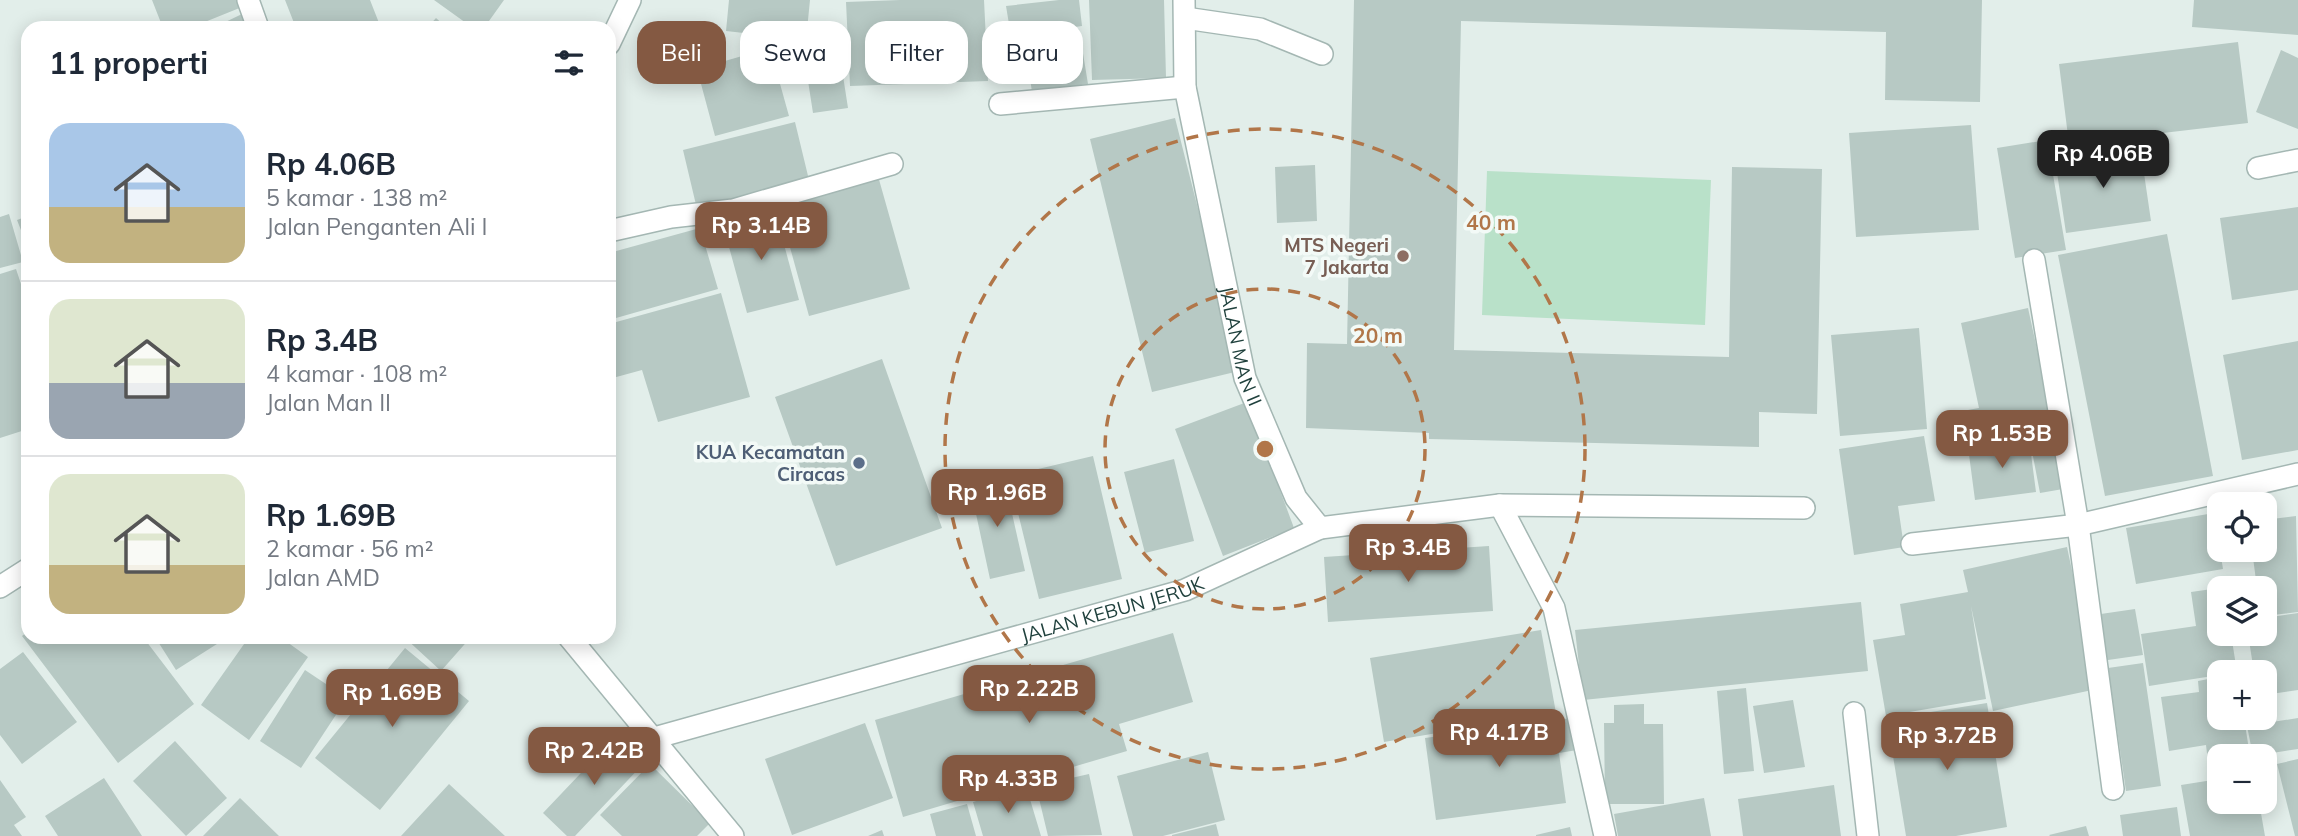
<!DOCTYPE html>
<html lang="id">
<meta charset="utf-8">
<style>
:root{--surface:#fff;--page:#f6f6f7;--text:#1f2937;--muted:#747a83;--line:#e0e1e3;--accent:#845942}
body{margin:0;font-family:Mulish,sans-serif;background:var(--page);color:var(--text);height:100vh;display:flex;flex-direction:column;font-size:26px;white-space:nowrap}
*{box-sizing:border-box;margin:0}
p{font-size:23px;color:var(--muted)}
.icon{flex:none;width:38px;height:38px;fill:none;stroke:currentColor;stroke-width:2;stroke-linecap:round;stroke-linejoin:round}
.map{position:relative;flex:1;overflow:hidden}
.sheet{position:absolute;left:21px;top:21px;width:595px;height:623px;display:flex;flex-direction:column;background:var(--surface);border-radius:21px;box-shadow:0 4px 18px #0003}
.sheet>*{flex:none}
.guide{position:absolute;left:637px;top:21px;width:665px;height:63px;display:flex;gap:14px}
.controls{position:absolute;left:2207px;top:492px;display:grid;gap:14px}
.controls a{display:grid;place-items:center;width:70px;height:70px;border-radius:14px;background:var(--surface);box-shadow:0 4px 18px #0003;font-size:35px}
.price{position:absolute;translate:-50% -60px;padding:0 16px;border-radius:14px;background:var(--accent);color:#fff;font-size:23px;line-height:46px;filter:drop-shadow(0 2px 4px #0008)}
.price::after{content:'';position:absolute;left:50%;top:42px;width:21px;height:16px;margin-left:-10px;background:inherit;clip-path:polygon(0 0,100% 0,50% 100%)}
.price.on{background:#222;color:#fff}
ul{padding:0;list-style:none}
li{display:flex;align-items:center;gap:21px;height:175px;padding:0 28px}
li+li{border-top:2px solid var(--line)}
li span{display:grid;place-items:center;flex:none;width:196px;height:140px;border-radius:21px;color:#555}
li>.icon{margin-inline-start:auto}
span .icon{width:84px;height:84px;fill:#fffc;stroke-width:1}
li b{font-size:30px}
h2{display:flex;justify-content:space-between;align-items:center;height:84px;padding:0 28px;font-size:30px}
.pill{padding:0 24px;border-radius:21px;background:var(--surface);box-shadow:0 4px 18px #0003;font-size:24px;line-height:63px}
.pill.on{background:var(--accent);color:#fff}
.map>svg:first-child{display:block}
</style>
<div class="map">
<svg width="2298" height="836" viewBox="0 0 2298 836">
<rect width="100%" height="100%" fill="#e2eeea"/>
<!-- green -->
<path fill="#b9e1c9" d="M 1487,171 L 1711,180 L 1705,325 L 1482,315 Z"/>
<!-- building -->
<path fill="#b7c9c4" d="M 152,0 L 240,0 L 242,7 L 190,28 L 163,28 Z
M 285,0 L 370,0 L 381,28 L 296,28 Z
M 434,0 L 504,0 L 484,28 L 473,28 Z
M 729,0 L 810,0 L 806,40 L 726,31 Z
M 900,0 L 984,0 L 988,81 L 850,86 L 846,2 Z
M 1059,0 L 1079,0 L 1082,26 L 1011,36 L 1006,6 Z
M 1089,0 L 1164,0 L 1166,78 L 1092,80 Z
M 1354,0 L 1982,0 L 1980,102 L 1885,100 L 1886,32 L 1461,21 L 1454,350 L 1729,357 L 1732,167 L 1822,169 L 1817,414 L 1759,412 L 1759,447 L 1429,439 L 1429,433 L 1306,428 L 1307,343 L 1347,344 Z
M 2194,0 L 2298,0 L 2298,35 L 2192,27 Z
M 242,14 L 249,28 L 213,28 Z
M 436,18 L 447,28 L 427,28 Z
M 1079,29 L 1088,84 L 1032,92 L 1024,38 Z
M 2238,42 L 2248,123 L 2069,144 L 2059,64 Z
M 770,48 L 789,116 L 715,136 L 697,69 Z
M 2281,50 L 2298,58 L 2298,129 L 2256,112 Z
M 841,63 L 848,108 L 813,113 L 806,68 Z
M 1175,118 L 1239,371 L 1152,392 L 1090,139 Z
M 795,122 L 809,180 L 697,209 L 683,150 Z
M 1971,125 L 1979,230 L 1856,237 L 1849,133 Z
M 2047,140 L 2066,250 L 2015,258 L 1997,148 Z
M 2140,146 L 2151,221 L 2066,233 L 2055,159 Z
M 1315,165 L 1317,221 L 1277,223 L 1275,167 Z
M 878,176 L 910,289 L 809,316 L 778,204 Z
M 2298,207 L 2298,290 L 2232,300 L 2220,218 Z
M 775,211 L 799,300 L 747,313 L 723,225 Z
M 9,214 L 23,262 L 0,268 L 0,217 Z
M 28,216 L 28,248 L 17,220 Z
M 700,228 L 718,289 L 609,320 L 609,253 Z
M 2167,234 L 2213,476 L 2105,496 L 2058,255 Z
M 16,269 L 28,305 L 28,429 L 0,438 L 0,274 Z
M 721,293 L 750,397 L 658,422 L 642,370 L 609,379 L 609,324 Z
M 2028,308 L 2052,418 L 2005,428 L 2007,436 L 1974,443 L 1968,410 L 1979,408 L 1961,323 Z
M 1919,328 L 1927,429 L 1840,436 L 1831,335 Z
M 2298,341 L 2298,450 L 2242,460 L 2223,355 Z
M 882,359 L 942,528 L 836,566 L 775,397 Z
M 1247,402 L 1294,528 L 1223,556 L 1175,429 Z
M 2051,426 L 2063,489 L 2040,493 L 2028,430 Z
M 1924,436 L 1935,501 L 1898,506 L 1904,547 L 1854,555 L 1839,449 Z
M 2029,439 L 2036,492 L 1975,500 L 1968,447 Z
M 1093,456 L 1122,579 L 1039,599 L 1009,476 Z
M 1174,459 L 1194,541 L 1145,553 L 1124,472 Z
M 1004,478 L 1025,571 L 990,579 L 970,486 Z
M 2214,513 L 2223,569 L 2136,584 L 2126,528 Z
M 2296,516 L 2298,612 L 2264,616 L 2264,588 L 2257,588 L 2252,550 L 2264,550 L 2264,520 Z
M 1489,546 L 1493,611 L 1328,622 L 1324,557 Z
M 2067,547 L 2097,689 L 1993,711 L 1971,606 L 1986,699 L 1886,716 L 1873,640 L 1905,635 L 1900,604 L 1968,592 L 1963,570 Z
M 2219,588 L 2219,634 L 2231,634 L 2237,672 L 2219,672 L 2219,675 L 2149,686 L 2141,634 L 2196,626 L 2191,592 Z
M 1861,602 L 1868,671 L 1583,700 L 1575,630 Z
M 2135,609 L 2143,655 L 2101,661 L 2094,615 Z
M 2298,613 L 2298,690 L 2264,695 L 2264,672 L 2254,672 L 2248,634 L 2264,634 L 2264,618 Z
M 1541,630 L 1556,713 L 1384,742 L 1370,658 Z
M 28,631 L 28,637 L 143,637 L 194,704 L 118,763 L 22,636 Z
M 1173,633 L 1193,702 L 1119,724 L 1127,751 L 903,817 L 875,720 Z
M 155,637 L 228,637 L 176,670 Z
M 249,637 L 280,637 L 308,657 L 249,740 L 201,705 Z
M 404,637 L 471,637 L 441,671 Z
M 405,648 L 469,701 L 380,810 L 315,758 Z
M 23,652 L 77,722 L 22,764 L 0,735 L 0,669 Z
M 2143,663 L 2161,786 L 2126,791 L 2108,668 Z
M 305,670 L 347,698 L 301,768 L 260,741 Z
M 2219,677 L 2219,718 L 2244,718 L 2250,756 L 2219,756 L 2219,768 L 2209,770 L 2206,745 L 2169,751 L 2161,697 L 2199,692 L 2198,681 Z
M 1746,688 L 1754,771 L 1724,774 L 1717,691 Z
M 1793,700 L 1805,767 L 1764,773 L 1753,706 Z
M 1987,703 L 2007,827 L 1956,836 L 1906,836 L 1887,719 Z
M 1644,704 L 1644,724 L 1663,724 L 1664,804 L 1605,804 L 1604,723 L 1614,723 L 1614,705 Z
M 1572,718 L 1577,750 L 1559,753 L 1566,803 L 1436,820 L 1425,738 Z
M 2298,718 L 2298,749 L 2253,756 L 2247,726 Z
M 865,723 L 893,798 L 792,835 L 765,759 Z
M 617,735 L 645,762 L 575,836 L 567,836 L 543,813 Z
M 175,741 L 227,798 L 186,836 L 133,781 Z
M 1208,752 L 1225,820 L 1163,836 L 1133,836 L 1117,776 Z
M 2298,759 L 2298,836 L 2295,836 L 2277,764 Z
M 650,764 L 710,823 L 697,836 L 622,836 L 600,815 Z
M 1089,774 L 1102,835 L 1048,836 L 1036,786 Z
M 104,778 L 142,836 L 58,836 L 45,816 Z
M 2219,779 L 2219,802 L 2259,802 L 2265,836 L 2190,836 L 2181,785 Z
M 0,780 L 26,817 L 14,825 L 22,836 L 0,836 Z
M 449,784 L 505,836 L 401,836 Z
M 1834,785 L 1841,836 L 1743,836 L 1738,799 Z
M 1026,786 L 1041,836 L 983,836 L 973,802 Z
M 240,798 L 279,836 L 203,836 Z
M 1704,798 L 1711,836 L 1618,836 L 1614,814 Z
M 967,804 L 976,836 L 936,836 L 930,814 Z
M 2177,807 L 2181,836 L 2123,836 L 2120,815 Z
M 1216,824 L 1219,836 L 1172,836 L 1172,835 Z
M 2086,826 L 2089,836 L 2050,836 L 2049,835 Z
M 1570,827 L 1572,836 L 1536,836 L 1536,835 Z
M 882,830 L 884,836 L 868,836 Z"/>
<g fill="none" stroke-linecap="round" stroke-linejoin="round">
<!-- minor casing -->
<g stroke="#a4b7b3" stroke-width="24">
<g id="minor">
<path d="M 248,0 L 258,28"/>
<path id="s1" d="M 1184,0 L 1185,87 L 1245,378 L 1296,498 L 1320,528 L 1500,505 L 1804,508"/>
<path d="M 1185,18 L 1260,29 L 1322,54"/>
<path d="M 609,44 L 630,0"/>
<path d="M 1000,104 L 1185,87"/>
<path d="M 2258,168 L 2298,160"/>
<path d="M 609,231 L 671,217 L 733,210 L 892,164"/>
<path d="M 2034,260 L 2078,525 L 2113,789"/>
<path d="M 1500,505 L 1554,608 L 1605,836"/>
<path d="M 1912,544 L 2078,525 L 2298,474"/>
<path d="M 0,587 L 28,569"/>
<path d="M 569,637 L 733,836"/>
<path d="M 1854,713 L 1868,836"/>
<path id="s2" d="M 654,738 L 1185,590 L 1320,528"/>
</g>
</g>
<!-- minor -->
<use href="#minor" stroke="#fff" stroke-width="21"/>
</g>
<!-- distance rings -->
<g fill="none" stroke="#b17649" stroke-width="3.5" stroke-dasharray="12 9">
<circle cx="1265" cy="449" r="160"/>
<circle cx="1265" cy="449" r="320"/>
</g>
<!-- markers -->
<circle fill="#8d6e63" stroke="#f3faf7" stroke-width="2.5" cx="1403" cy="256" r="7"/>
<circle fill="#5c6f8a" stroke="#f3faf7" stroke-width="2.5" cx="859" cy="463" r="7"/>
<g text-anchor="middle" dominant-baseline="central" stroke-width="7" stroke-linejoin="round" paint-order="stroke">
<!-- education labels -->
<g font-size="19" font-weight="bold" fill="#785e54" stroke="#f3faf7" text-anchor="end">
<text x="1389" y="245">MTS Negeri<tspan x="1389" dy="22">7 Jakarta</tspan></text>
</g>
<!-- street labels -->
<g font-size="19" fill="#20413d" stroke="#f3faf7">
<text stroke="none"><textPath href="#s1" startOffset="352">JALAN MAN II</textPath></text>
<text stroke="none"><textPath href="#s2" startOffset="476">JALAN KEBUN JERUK</textPath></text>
</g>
<!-- service labels -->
<g font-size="19" font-weight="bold" fill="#4e5e75" stroke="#f3faf7" text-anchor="end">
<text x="845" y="452">KUA Kecamatan<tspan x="845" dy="22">Ciracas</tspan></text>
</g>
</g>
<circle cx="1265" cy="449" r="10" fill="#b17649" stroke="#f3faf7" stroke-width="3.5"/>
<g font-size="21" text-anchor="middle" font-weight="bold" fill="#b17649" stroke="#f3faf7" stroke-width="7" stroke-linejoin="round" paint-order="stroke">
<text x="1491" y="230">40 m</text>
<text x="1378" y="343">20 m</text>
</g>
</svg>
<div class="controls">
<a><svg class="icon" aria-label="locate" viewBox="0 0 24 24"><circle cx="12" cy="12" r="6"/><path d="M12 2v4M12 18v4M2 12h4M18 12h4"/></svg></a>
<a><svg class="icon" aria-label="layers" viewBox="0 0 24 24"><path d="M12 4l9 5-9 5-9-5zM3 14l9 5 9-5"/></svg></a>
<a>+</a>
<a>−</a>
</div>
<b class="price on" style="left:2103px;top:190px">Rp 4.06B</b>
<b class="price" style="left:761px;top:262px">Rp 3.14B</b>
<b class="price" style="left:2002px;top:470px">Rp 1.53B</b>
<b class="price" style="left:997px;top:529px">Rp 1.96B</b>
<b class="price" style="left:1408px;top:584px">Rp 3.4B</b>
<b class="price" style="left:1029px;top:725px">Rp 2.22B</b>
<b class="price" style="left:392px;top:729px">Rp 1.69B</b>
<b class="price" style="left:1499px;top:769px">Rp 4.17B</b>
<b class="price" style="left:1947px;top:772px">Rp 3.72B</b>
<b class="price" style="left:594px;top:787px">Rp 2.42B</b>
<b class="price" style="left:1008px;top:815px">Rp 4.33B</b>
<div class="guide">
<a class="pill on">Beli</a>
<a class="pill">Sewa</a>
<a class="pill">Filter</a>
<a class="pill">Baru</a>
</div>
<section class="sheet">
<h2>11 properti<svg class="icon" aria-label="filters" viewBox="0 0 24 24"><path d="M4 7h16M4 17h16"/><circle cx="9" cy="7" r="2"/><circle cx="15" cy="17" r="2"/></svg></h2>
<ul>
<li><span style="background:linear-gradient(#a9c7e8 60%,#c2b280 0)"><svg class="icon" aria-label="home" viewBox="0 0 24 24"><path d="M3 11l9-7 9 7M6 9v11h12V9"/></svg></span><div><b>Rp 4.06B</b><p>5 kamar · 138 m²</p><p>Jalan Penganten Ali I</p></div></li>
<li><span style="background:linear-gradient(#dfe7d0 60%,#9aa5b1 0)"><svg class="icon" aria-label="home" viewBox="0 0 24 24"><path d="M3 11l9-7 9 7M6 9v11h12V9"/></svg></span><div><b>Rp 3.4B</b><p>4 kamar · 108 m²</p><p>Jalan Man II</p></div></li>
<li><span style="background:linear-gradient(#dfe7d0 65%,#c2b280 0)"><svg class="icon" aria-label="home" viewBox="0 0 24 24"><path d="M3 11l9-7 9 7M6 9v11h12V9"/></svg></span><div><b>Rp 1.69B</b><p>2 kamar · 56 m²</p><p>Jalan AMD</p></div></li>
</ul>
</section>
</div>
